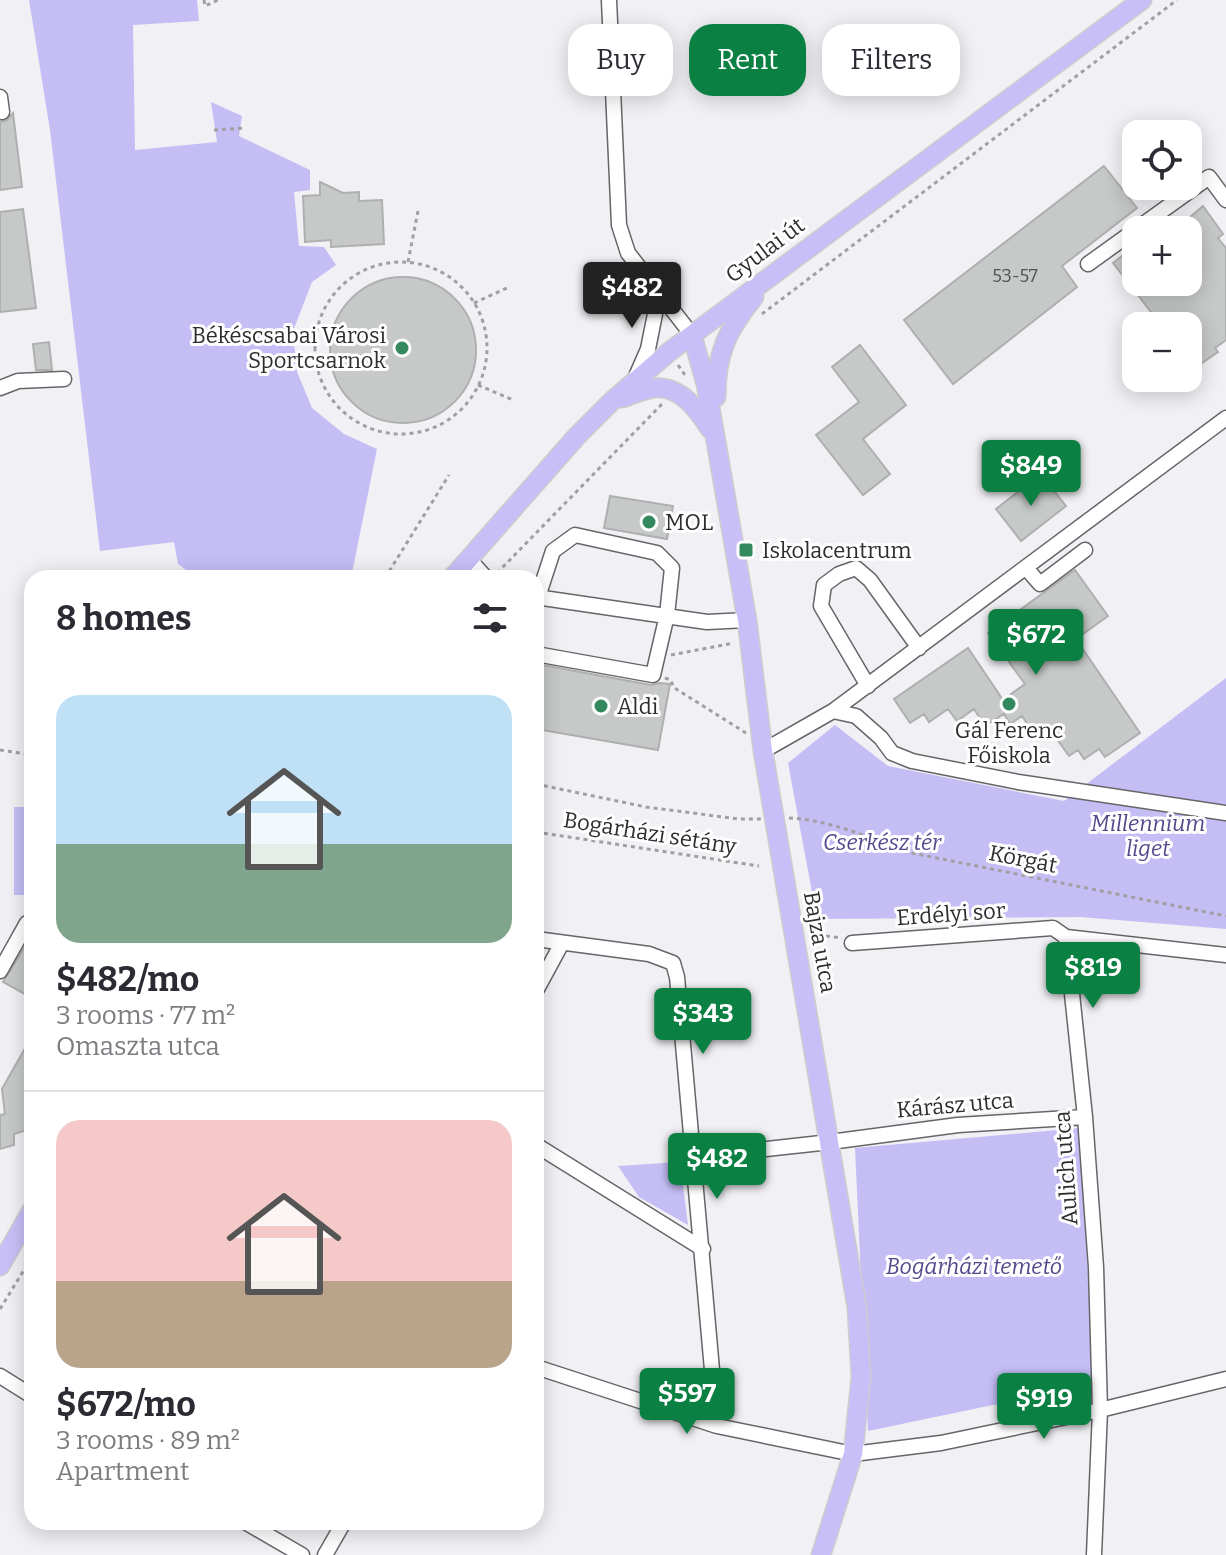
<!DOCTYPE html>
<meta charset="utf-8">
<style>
:root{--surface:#fff;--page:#f2f2f3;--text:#2b2b33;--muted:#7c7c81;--line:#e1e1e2;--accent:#0b8043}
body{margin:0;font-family:Bitter,serif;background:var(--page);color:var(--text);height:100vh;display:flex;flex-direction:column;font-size:30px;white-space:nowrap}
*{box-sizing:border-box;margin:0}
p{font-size:26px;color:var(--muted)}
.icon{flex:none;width:44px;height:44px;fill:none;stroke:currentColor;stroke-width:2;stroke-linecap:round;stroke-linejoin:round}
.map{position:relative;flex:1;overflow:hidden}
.details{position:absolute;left:24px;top:570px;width:520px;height:960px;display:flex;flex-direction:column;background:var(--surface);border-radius:24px;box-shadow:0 4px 20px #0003}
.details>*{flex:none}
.hud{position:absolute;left:568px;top:24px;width:538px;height:72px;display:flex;gap:16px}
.buttons{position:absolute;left:1122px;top:120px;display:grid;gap:16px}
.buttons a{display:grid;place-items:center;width:80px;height:80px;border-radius:16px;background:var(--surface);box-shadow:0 4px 20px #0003;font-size:40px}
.price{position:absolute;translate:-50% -68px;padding:0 18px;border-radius:8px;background:var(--accent);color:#fff;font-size:26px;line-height:52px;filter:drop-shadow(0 2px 4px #0008)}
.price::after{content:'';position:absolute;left:50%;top:48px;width:24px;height:18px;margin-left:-12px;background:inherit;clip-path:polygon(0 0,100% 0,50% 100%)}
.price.current{background:#222;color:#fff}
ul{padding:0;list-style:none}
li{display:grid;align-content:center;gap:16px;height:424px;padding:0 32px}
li+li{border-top:2px solid var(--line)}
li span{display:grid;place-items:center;height:248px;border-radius:24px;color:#555}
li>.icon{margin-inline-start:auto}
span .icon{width:144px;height:144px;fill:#fffc;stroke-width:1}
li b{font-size:34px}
h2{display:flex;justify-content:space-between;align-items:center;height:96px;padding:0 32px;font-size:34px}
.pill{padding:0 28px;border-radius:24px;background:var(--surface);box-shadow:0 4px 20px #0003;font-size:28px;line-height:72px}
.pill.current{background:var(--accent);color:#fff}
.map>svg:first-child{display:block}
</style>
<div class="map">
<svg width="1226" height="1555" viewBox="0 0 1226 1555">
<rect width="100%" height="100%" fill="#f1f0f4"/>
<!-- green -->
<path fill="#c4bef5" d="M 29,0 L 197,0 L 199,21 L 133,25 L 135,150 L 217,142 L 211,102 L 242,116 L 239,136 L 310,170 L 310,190 L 294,192 L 299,246 L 324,247 L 336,265 L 312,282 L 293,331 L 297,372 L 312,408 L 344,434 L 377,449 L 351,578 L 197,578 L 178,564 L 174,542 L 100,551 L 50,130 Z
M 1226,678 L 1226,929 L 1081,917 L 817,919 L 788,763 L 835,725 L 888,766 L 1064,801 Z
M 14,807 L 32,807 L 32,895 L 14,895 Z
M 1080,1128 L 1094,1384 L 868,1431 L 855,1148 Z
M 680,1162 L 688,1225 L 639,1197 L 618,1166 Z"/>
<!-- building -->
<path fill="#c6c9c7" stroke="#adb0ae" stroke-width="2" d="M 13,113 L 22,187 L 0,190 L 0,122 L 7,120 Z
M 1104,166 L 1137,208 L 1062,266 L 1077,287 L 953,384 L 904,320 Z
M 320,182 L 343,193 L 359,192 L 359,201 L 382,200 L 384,244 L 331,247 L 331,240 L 305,242 L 303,196 L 320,195 Z
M 1203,206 L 1223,234 L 1218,238 L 1226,248 L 1226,340 L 1215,348 L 1218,352 L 1196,367 L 1188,355 L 1188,326 L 1167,326 L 1162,318 L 1158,321 L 1113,263 L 1136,245 L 1136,282 L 1200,282 L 1188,267 L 1188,263 L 1197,255 L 1188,243 L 1188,230 L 1175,230 Z
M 23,209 L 36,308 L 0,312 L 0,212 Z
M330 350a73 73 0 1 1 146 0a73 73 0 1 1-146 0Z
M 49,342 L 52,370 L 36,370 L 33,344 Z
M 860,345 L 906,405 L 863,439 L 890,474 L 863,495 L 816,435 L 859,402 L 832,367 Z
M 1041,474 L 1066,506 L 1021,541 L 996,509 Z
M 610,496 L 673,506 L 667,539 L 604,528 Z
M 1075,570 L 1108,616 L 1076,639 L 1140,733 L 1105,757 L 1099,749 L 1084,759 L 1078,750 L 1069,756 L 1051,731 L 1038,740 L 1022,716 L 1010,724 L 1004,714 L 985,726 L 974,709 L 957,721 L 948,709 L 929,722 L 924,714 L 910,723 L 894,699 L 968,648 L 1003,700 L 1025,684 L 988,633 Z
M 537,664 L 651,685 L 659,683 L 670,684 L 658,750 L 536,729 Z
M 31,937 L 32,937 L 32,998 L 3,982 Z
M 32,1036 L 32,1117 L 24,1131 L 14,1134 L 14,1145 L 0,1149 L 0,1115 L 5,1114 L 2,1089 Z"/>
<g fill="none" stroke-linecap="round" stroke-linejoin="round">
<!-- minor casing -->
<g stroke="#666669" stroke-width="17">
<path id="minor" d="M 609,0 L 619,225 L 628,253 L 692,335
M 0,97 L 2,112
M 1088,264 L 1209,177 L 1226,200
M 634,381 L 648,349 L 655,314 L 648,282
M 0,388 L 18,381 L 64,379
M 469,559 L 486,578
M 1027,569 L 1040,584 L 1085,550
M 536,597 L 707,622 L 747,620
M 536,603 L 553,551 L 575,535 L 657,553 L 672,568 L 667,615 L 653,675 L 536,654
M 868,686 L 821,606 L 824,585 L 839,574 L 856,568 L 870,580 L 919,648
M 833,711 L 856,716 L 881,738 L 892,753 L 912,761 L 1018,782 L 1226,813
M 763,751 L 833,711 L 1226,418
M 1066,937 L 1226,955
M 536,939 L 649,954 L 673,963 L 677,977 L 717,1426
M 852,943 L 1053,928 L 1066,937 L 1085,1117 L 1096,1267 L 1100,1410 L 1094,1555
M 0,971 L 27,923 L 32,927
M 536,991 L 562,943
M 536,1145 L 703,1249
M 693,1157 L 830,1142 L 958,1125 L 1085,1117
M 536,1367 L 717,1426 L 853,1454 L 941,1443 L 1100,1410 L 1226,1379
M 0,1376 L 32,1396
M 245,1522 L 302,1555
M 325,1555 L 344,1522"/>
</g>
<!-- major casing -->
<g stroke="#cdcdcd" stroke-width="21">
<path id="major" d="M 692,335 L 706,384 L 747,620 L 763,751 L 857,1308 L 861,1377 L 853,1454 L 821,1555
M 716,397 C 716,353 727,331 754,297
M 622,398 C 632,395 644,389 654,388 C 680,385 698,410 710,429
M 452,578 L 577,436 L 612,401 L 669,352 L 1142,0
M 0,1266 L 32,1210"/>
</g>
<!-- path -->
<path stroke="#a0a0a3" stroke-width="3" stroke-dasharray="4 4" stroke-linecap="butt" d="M 204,0 L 205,6 L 218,0
M 214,130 L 245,128
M 408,262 L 418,211
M315 348a86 86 0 1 1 172 0a86 86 0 1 1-172 0Z
M 474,303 L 509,287
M 762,314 L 1177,0
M 678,365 L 685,375
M 478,385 L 513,400
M 497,573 L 662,404
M 385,578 L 449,475
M 671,655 L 734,643
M 665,678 L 671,680 L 673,687 L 746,733
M 0,750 L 32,755
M 536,784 L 646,807 L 739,819 L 761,819
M 789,818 C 829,820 869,837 907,852 L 1226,916
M 536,832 L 759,866
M 810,934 L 842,938
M 0,1309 L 32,1257"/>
<!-- minor -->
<use href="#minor" stroke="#fff" stroke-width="14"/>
<!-- major -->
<use href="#major" stroke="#c8bff8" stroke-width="18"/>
</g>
<!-- markers -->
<g fill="#33895d" stroke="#fefeff" stroke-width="3">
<circle cx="402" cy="348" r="8"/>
<circle cx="649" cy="522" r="8"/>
<rect x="738" y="542" width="16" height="16" rx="4"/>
<circle cx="1009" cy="704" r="8"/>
<circle cx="601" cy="706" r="8"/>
</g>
<g text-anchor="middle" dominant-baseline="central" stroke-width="6" stroke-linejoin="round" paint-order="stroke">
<!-- number labels -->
<g font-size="18" fill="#535454">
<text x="1015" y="276">53-57</text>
</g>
<!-- street labels -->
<g font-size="22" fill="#2d2d2e" stroke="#fefeff">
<text transform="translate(765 250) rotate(-37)">Gyulai út</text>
<text transform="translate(650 833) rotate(9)">Bogárházi sétány</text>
<text transform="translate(1023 859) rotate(11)">Körgát</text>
<text transform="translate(951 914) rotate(-4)">Erdélyi sor</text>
<text transform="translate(820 942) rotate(80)">Bajza utca</text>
<text transform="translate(955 1105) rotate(-5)">Kárász utca</text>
<text transform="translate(1066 1168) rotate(-94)">Aulich utca</text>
</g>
<!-- poi labels -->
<g font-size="22" fill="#2d2d2e" stroke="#fefeff" text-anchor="start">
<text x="386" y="335" text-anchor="end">Békéscsabai Városi<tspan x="386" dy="25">Sportcsarnok</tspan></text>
<text x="665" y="522">MOL</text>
<text x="762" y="550">Iskolacentrum</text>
<text x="617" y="706">Aldi</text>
<text x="1009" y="730" text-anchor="middle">Gál Ferenc<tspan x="1009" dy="25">Főiskola</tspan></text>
</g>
<!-- park labels -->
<g font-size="22" font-style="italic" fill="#54488b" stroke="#fefeff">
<text x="1148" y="823">Millennium<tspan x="1148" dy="25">liget</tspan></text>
<text x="882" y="842">Cserkész tér</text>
<text x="974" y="1266">Bogárházi temető</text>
</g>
</g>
</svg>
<div class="buttons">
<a><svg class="icon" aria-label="locate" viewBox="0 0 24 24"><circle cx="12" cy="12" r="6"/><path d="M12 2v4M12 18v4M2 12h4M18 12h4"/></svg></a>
<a>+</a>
<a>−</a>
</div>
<b class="price current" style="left:632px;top:330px">$482</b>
<b class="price" style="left:1031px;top:508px">$849</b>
<b class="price" style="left:1036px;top:677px">$672</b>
<b class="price" style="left:1093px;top:1010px">$819</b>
<b class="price" style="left:703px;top:1056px">$343</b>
<b class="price" style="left:717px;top:1201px">$482</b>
<b class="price" style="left:687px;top:1436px">$597</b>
<b class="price" style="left:1044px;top:1441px">$919</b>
<div class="hud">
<a class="pill">Buy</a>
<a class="pill current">Rent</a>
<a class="pill">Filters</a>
</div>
<section class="details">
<h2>8 homes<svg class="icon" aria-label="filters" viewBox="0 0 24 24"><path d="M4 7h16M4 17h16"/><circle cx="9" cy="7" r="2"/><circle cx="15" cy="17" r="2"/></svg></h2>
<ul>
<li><span style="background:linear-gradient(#bfe0f5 60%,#7fa58c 0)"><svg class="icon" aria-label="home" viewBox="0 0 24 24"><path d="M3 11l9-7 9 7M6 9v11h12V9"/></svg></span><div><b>$482/mo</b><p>3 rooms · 77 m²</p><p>Omaszta utca</p></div></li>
<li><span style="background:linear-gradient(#f6c9c9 65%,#b9a48a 0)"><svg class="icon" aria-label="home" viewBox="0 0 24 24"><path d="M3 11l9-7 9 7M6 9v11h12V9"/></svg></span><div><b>$672/mo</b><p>3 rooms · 89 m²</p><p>Apartment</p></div></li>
</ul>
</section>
</div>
